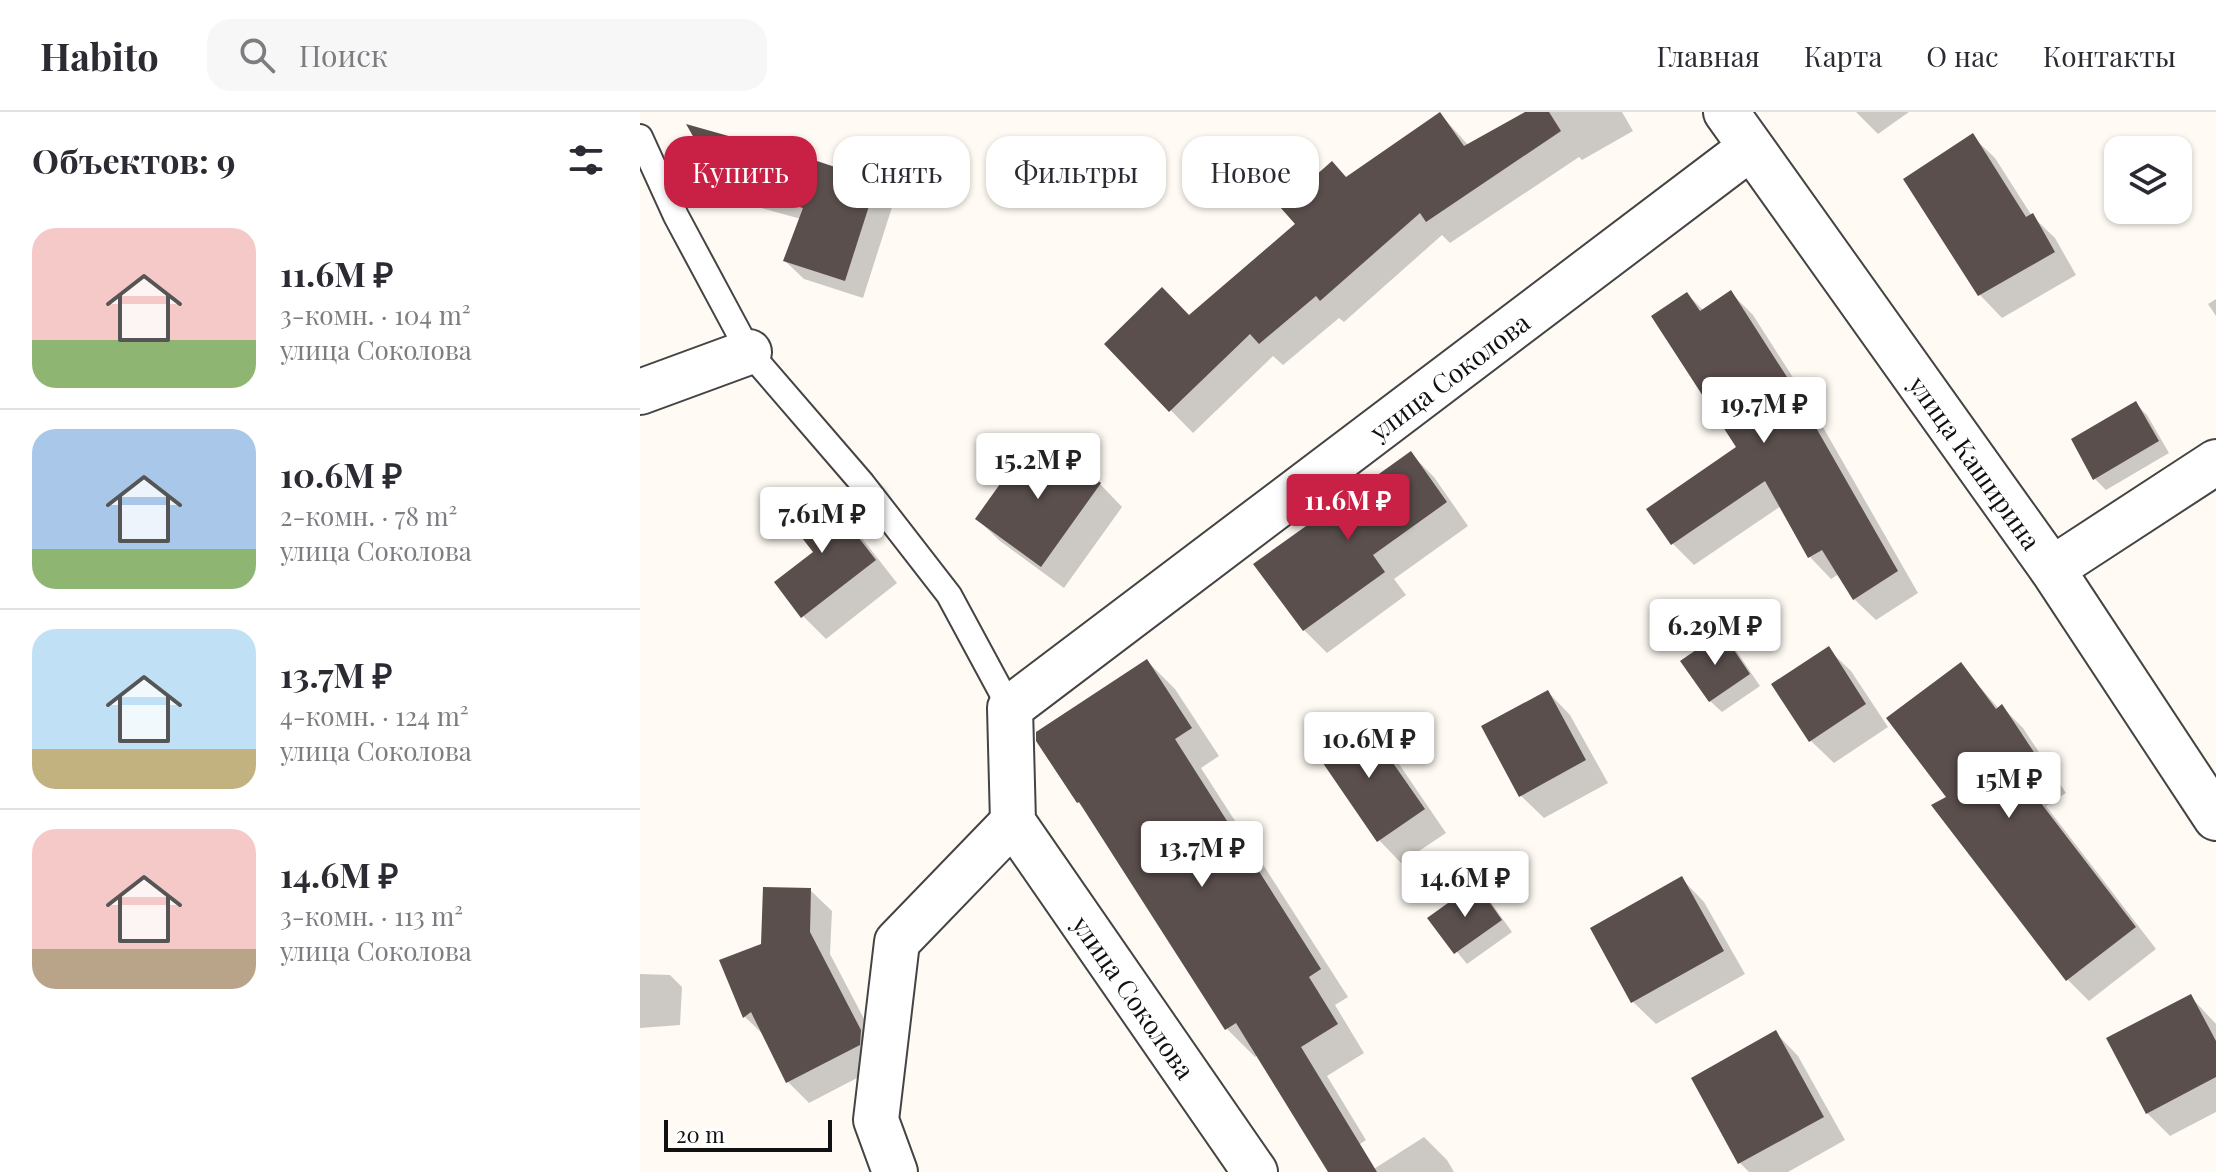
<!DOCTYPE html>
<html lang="ru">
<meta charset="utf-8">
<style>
:root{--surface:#fff;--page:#f7f7f7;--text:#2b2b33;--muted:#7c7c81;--line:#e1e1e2;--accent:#c92045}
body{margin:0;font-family:"Playfair Display",serif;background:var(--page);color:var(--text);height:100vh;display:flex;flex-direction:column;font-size:30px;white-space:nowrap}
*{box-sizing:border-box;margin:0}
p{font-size:26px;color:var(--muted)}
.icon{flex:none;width:44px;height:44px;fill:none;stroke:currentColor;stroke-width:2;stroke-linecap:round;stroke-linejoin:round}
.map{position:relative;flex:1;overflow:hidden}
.drawer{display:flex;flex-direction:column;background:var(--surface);width:640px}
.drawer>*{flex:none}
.top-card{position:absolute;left:24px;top:24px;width:760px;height:72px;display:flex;gap:16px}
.tools{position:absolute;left:1464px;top:24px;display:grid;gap:16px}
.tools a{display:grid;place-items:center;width:88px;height:88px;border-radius:16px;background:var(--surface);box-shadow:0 2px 6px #0004;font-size:40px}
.scale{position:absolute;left:24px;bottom:20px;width:168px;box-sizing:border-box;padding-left:8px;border:4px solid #111;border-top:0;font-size:22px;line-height:28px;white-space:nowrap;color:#111;-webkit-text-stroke:6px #fff;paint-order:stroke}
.price{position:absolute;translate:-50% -68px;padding:0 18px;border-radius:8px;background:#fff;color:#222;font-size:26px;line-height:52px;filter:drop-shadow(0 2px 4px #0008)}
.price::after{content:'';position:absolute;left:50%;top:48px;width:24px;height:18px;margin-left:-12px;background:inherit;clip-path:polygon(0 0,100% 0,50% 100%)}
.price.on{background:var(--accent);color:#fff}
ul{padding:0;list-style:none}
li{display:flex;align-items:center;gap:24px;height:200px;padding:0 32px}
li+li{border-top:2px solid var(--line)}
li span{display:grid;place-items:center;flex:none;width:224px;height:160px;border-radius:24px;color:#555}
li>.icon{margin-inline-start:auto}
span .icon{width:96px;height:96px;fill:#fffc;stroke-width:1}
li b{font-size:34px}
h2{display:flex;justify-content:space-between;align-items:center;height:96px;padding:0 32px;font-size:34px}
.tag{padding:0 28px;border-radius:24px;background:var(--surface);box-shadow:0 2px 6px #0004;font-size:28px;line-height:72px}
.tag.on{background:var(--accent);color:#fff}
header{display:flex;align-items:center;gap:48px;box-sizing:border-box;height:112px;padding:0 40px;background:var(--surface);border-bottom:2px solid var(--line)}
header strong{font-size:38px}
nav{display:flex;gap:44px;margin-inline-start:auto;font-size:28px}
.search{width:560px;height:72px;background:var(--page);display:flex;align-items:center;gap:20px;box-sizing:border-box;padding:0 28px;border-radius:24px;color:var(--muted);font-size:30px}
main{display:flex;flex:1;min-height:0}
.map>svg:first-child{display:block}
</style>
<header>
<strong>Habito</strong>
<div class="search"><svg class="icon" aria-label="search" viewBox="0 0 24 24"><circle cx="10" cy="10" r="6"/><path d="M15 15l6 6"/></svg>Поиск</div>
<nav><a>Главная</a><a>Карта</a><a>О нас</a><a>Контакты</a></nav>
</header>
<main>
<section class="drawer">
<h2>Объектов: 9<svg class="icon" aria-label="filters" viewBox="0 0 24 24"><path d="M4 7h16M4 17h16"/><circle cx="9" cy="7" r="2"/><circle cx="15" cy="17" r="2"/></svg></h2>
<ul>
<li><span style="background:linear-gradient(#f6c9c9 70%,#8fb573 0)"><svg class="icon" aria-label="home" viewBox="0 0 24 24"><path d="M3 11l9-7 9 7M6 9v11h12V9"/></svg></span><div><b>11.6M ₽</b><p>3-комн. · 104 m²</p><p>улица Соколова</p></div></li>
<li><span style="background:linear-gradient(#a9c7e8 75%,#8fb573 0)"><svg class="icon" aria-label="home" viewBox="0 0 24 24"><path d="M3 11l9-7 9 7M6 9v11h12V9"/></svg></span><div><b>10.6M ₽</b><p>2-комн. · 78 m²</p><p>улица Соколова</p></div></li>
<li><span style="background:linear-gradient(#bfe0f5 75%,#c2b280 0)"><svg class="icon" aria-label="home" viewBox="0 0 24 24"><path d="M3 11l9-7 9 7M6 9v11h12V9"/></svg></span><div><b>13.7M ₽</b><p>4-комн. · 124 m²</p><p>улица Соколова</p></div></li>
<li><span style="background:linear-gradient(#f6c9c9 75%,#b9a48a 0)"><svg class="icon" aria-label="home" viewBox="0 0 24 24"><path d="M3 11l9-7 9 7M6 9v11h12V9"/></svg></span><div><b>14.6M ₽</b><p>3-комн. · 113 m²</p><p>улица Соколова</p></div></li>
</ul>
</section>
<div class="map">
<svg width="1576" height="1060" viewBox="0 0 1576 1060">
<rect width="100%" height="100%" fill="#fffbf4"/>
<!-- shadow -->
<path fill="#0003" d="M 889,0 L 982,0 L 993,19 L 942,48 L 939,45 L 810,131 L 802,123 L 704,210 L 699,206 L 643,253 L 633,244 L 553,321 L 466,232 L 549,205 L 707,66 L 800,2 L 829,34 Z
M 1216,0 L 1269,0 L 1238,22 Z
M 1332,24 L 1355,46 L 1392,104 L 1415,126 L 1436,163 L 1362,206 L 1340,183 Z
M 81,71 L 236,71 L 254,89 L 223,186 L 164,167 L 145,149 L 161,107 L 100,90 Z
M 1091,181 L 1113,203 L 1168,289 L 1278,481 L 1236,508 L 1214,487 L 1199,462 L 1191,467 L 1170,445 L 1141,394 L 1054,453 L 1033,432 L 1099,336 L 1047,182 L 1064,199 Z
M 1576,187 L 1576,204 L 1568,192 Z
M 1495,291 L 1507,303 L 1529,341 L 1466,378 L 1455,367 Z
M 771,342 L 794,365 L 828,414 L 754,467 L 766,483 L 687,541 L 664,518 L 616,453 Z
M 460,372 L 482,395 L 424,476 L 360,429 L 337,407 Z
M 180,379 L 203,402 L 257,471 L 186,527 L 163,504 L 176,441 Z
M 1081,523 L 1093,534 L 1120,574 L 1082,600 L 1070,589 L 1043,549 Z
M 1188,537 L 1211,559 L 1248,615 L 1194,651 L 1171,629 L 1134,573 Z
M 507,549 L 535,577 L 579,644 L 561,656 L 708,885 L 695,893 L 724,941 L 687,964 L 726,1028 L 694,1050 L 618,943 L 615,945 L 587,917 L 446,698 L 438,690 Z
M 1321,553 L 1359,597 L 1362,595 L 1383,616 L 1426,681 L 1406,694 L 1516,837 L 1449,889 L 1428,868 L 1294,694 L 1309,685 Z
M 908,580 L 930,603 L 968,671 L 904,706 L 881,684 Z
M 721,608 L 744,630 L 806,721 L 761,751 L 739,728 Z
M 1042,767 L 1064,790 L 1105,862 L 1016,912 L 993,890 Z
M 836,773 L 847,785 L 872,820 L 827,852 L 790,807 Z
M 170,778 L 192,799 L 190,842 L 242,941 L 240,954 L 169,991 L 148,970 L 127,926 L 105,905 L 81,849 L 123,833 Z
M 0,862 L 30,863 L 42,875 L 40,913 L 0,916 Z
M 1550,884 L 1576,912 L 1576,1000 L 1530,1024 L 1507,1001 Z
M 1136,921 L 1158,944 L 1205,1028 L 1148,1060 L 1109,1060 L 1100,1051 L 1053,966 Z
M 784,1025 L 807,1048 L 814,1060 L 729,1060 Z"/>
<!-- building -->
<path fill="#5a4f4c" d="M 800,0 L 824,34 L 885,0 L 909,0 L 921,19 L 786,110 L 780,101 L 680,189 L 676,184 L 619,232 L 610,222 L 529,300 L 464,232 L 522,175 L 549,203 L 655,112 L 640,95 L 692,49 L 706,65 Z
M 46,12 L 177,49 L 237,69 L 205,169 L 143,149 L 163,96 L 80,72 Z
M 1333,21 L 1386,105 L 1393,101 L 1415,140 L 1338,184 L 1263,67 Z
M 1091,178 L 1147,265 L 1258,459 L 1213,488 L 1182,438 L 1168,446 L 1125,369 L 1031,433 L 1006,397 L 1096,335 L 1011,204 L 1047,180 L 1060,199 Z
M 1496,289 L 1519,329 L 1453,368 L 1431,327 Z
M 395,323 L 461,371 L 401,455 L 335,407 Z
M 771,339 L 807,390 L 733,443 L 745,460 L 663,519 L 613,452 Z
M 181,377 L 236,448 L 161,506 L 134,470 L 173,440 L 145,404 Z
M 1082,520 L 1110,562 L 1069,590 L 1040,549 Z
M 1189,534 L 1226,592 L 1169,630 L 1131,572 Z
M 507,547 L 552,616 L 535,627 L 681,857 L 669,865 L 698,912 L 661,935 L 737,1060 L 688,1060 L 596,911 L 585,918 L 439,690 L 437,691 L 396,629 L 396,620 Z
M 1321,550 L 1356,597 L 1362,592 L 1407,660 L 1387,673 L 1496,815 L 1426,869 L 1291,693 L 1306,685 L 1246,606 Z
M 908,578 L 946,648 L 879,685 L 841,614 Z
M 721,605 L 785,697 L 737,730 L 674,638 Z
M 1042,764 L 1084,839 L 991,891 L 950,816 Z
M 836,771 L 862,808 L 814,842 L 787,806 Z
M 123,775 L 171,776 L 170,820 L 221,918 L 220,933 L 146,971 L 111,900 L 103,906 L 79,848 L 121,832 Z
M 1551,882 L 1576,929 L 1576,965 L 1506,1002 L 1466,926 Z
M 1136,918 L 1184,1005 L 1098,1052 L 1051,966 Z"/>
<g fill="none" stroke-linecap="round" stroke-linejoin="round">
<!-- lane casing -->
<g stroke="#444" stroke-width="28">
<path id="lane" d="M 0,25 L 36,104 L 109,240 L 222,371 L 309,483 L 370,596"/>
</g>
<!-- street casing -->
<g stroke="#444" stroke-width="48">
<g id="street">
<path id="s1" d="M 1086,0 L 1412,457 L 1576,706"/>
<path d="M 0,280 L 109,240"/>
<path d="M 1412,457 L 1576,350"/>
<path d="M 255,1060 L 236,1008 L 257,830 L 373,710"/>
<path id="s2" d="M 615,1060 L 373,710 L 370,596 L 1110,36"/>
</g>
</g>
<!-- lane -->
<use href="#lane" stroke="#fff" stroke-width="24"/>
<!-- street -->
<use href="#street" stroke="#fff" stroke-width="44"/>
</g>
<g text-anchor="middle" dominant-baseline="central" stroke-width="8" stroke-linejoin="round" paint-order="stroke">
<!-- street labels -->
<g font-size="26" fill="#111" stroke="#fff">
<text stroke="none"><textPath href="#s2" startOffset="1090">улица Соколова</textPath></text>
<text stroke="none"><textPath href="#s1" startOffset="430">улица Каширина</textPath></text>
<text transform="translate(494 885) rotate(55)">улица Соколова</text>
</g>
</g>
</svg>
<div class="tools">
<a><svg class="icon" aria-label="layers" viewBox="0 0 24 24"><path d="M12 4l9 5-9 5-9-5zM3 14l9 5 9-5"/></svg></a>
</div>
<div class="scale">20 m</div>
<b class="price" style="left:1124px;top:333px">19.7M ₽</b>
<b class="price" style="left:398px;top:389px">15.2M ₽</b>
<b class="price on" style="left:708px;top:430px">11.6M ₽</b>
<b class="price" style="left:182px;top:443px">7.61M ₽</b>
<b class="price" style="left:1075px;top:555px">6.29M ₽</b>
<b class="price" style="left:729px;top:668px">10.6M ₽</b>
<b class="price" style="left:1369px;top:708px">15M ₽</b>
<b class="price" style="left:562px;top:777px">13.7M ₽</b>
<b class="price" style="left:825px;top:807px">14.6M ₽</b>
<div class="top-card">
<a class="tag on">Купить</a>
<a class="tag">Снять</a>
<a class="tag">Фильтры</a>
<a class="tag">Новое</a>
</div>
</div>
</main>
